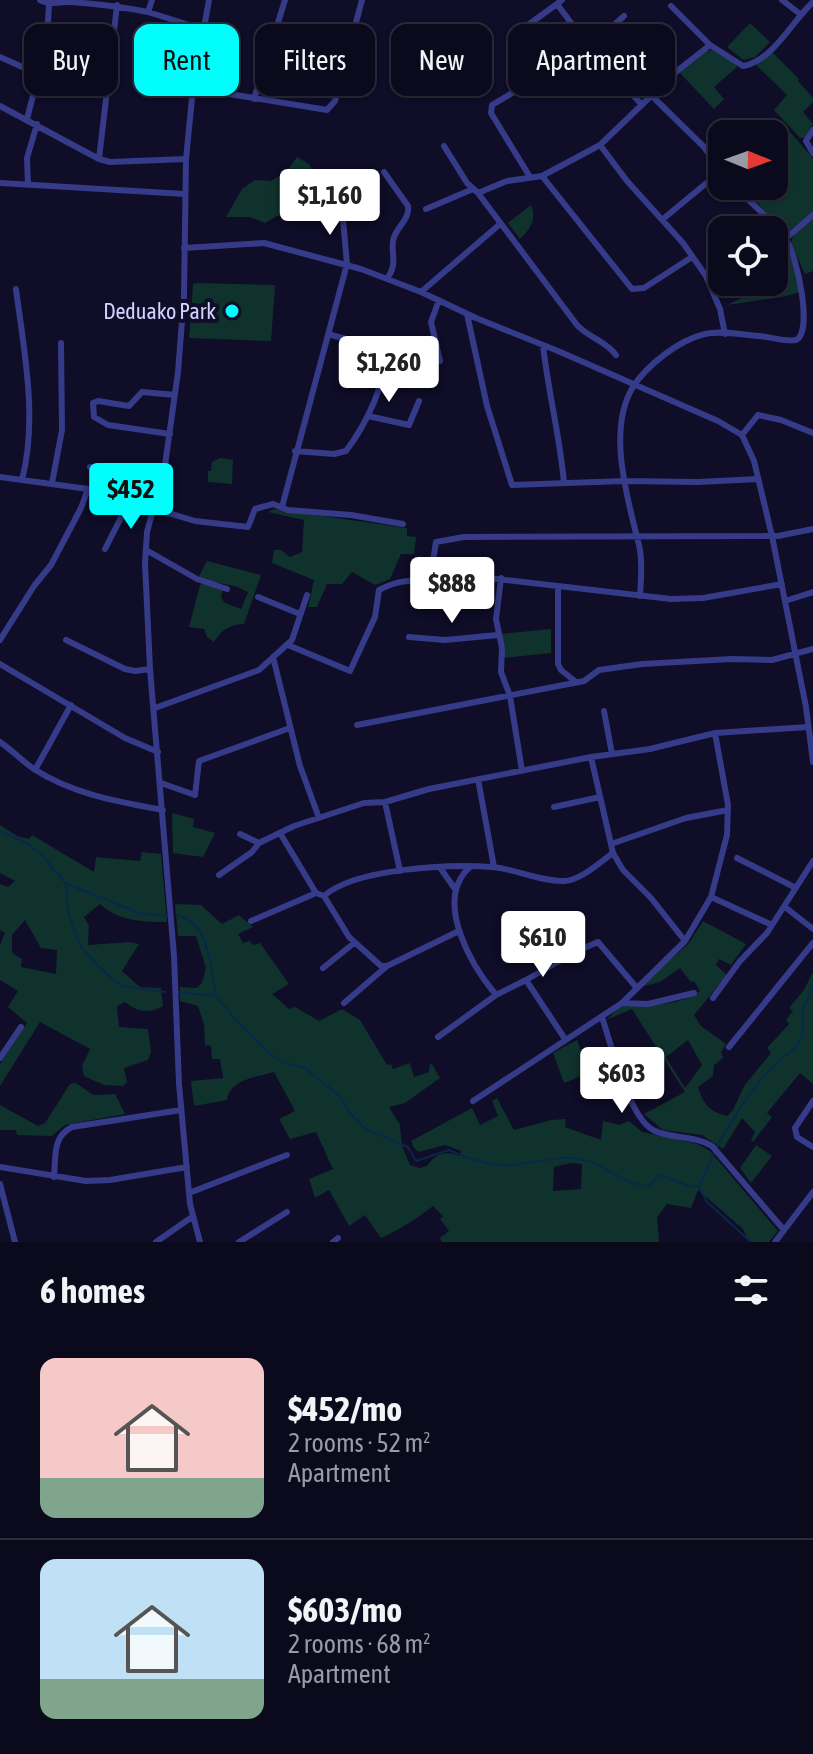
<!DOCTYPE html>
<meta charset="utf-8">
<style>
:root{--surface:#0b0a1d;--page:#19182a;--text:#f1f3f6;--muted:#9a9aa4;--line:#2b2b3b;--accent:#00fefc}
body{margin:0;font-family:"Asap Condensed",sans-serif;background:var(--page);color:var(--text);height:100vh;display:flex;flex-direction:column;font-size:30px;white-space:nowrap}
*{box-sizing:border-box;margin:0}
p{font-size:26px;color:var(--muted)}
.icon{flex:none;width:44px;height:44px;fill:none;stroke:currentColor;stroke-width:2;stroke-linecap:round;stroke-linejoin:round}
.map{position:relative;height:1242px;overflow:hidden}
.drawer{display:flex;flex-direction:column;background:var(--surface);flex:1}
.drawer>*{flex:none}
.guide{position:absolute;left:24px;top:24px;width:766px;height:72px;display:flex;gap:16px}
.needle{width:52px;rotate:91deg}
.tools{position:absolute;left:708px;top:120px;display:grid;gap:16px}
.tools a{display:grid;place-items:center;width:80px;height:80px;border-radius:16px;background:var(--surface);box-shadow:0 2px 6px #0004,0 0 0 2px var(--line);font-size:40px}
.price{position:absolute;translate:-50% -68px;padding:0 18px;border-radius:8px;background:#fff;color:#222;font-size:26px;line-height:52px;filter:drop-shadow(0 2px 4px #0008)}
.price::after{content:'';position:absolute;left:50%;top:48px;width:24px;height:18px;margin-left:-12px;background:inherit;clip-path:polygon(0 0,100% 0,50% 100%)}
.price.on{background:var(--accent);color:#111}
ul{padding:0;list-style:none}
li{display:flex;align-items:center;gap:24px;height:200px;padding:0 40px}
li+li{border-top:2px solid var(--line)}
li span{display:grid;place-items:center;flex:none;width:224px;height:160px;border-radius:16px;color:#555}
li>.icon{margin-inline-start:auto}
span .icon{width:96px;height:96px;fill:#fffc;stroke-width:1}
li b{font-size:34px}
h2{display:flex;justify-content:space-between;align-items:center;height:96px;padding:0 40px;font-size:34px}
.pill{padding:0 28px;border-radius:16px;background:var(--surface);box-shadow:0 2px 6px #0004,0 0 0 2px var(--line);font-size:28px;line-height:72px}
.pill.on{background:var(--accent);color:#111}
.map>svg:first-child{display:block}
</style>
<div class="map">
<svg width="813" height="1242" viewBox="0 0 813 1242">
<rect width="100%" height="100%" fill="#0f0d27"/>
<!-- green -->
<path fill="#10322d" fill-rule="evenodd" d="M 750,23 L 770,42 L 755,57 L 743,60 L 727,47 Z
M 711,50 L 730,58 L 737,67 L 714,87 L 724,99 L 714,109 L 679,72 L 698,54 Z
M 772,52 L 799,79 L 798,81 L 813,98 L 813,102 L 803,112 L 813,124 L 805,138 L 800,138 L 774,110 L 787,95 L 756,65 Z
M 782,123 L 813,158 L 813,212 L 785,234 L 743,186 L 774,186 L 774,134 L 769,134 Z
M 297,157 L 309,164 L 316,179 C 310,192 309,208 298,217 L 277,216 L 265,223 L 250,217 L 226,217 L 242,189 L 255,180 L 271,181 L 287,171 Z
M 531,205 C 537,220 530,229 520,239 L 508,223 Z
M 813,217 L 813,271 L 805,274 L 791,243 L 794,232 Z
M 791,258 L 804,291 L 782,297 L 727,305 L 755,292 L 760,286 L 759,282 L 774,282 L 774,268 Z
M 198,283 L 275,285 L 271,341 L 189,338 L 193,284 Z
M 220,458 L 233,460 L 232,484 L 208,482 L 208,471 L 211,471 L 212,462 Z
M 274,509 L 407,528 L 407,536 L 416,537 L 414,554 L 401,554 L 390,579 L 375,585 L 352,572 L 342,584 L 327,584 L 317,607 L 308,607 L 314,580 L 272,563 L 274,550 L 281,550 L 290,557 L 302,552 L 304,520 L 268,512 Z
M 207,561 L 261,575 L 244,624 C 228,625 222,630 214,642 L 207,637 L 204,629 L 189,627 L 200,585 L 205,583 L 223,589 L 221,598 L 225,603 L 241,609 L 248,592 L 235,586 L 202,580 L 199,576 Z
M 551,629 L 551,653 L 504,658 L 500,634 Z
M 172,813 L 194,819 L 193,827 L 215,833 L 203,857 L 173,853 Z
M 0,825 L 17,836 L 29,839 L 32,835 L 94,872 L 96,857 L 140,861 L 142,852 L 161,854 L 167,922 C 143,922 118,921 100,904 L 84,917 L 89,926 L 88,945 L 129,942 L 139,944 L 122,971 L 140,987 L 161,988 L 163,1006 C 150,1014 137,1012 125,1002 L 117,1006 L 119,1027 L 148,1029 L 151,1052 L 148,1060 L 124,1068 L 127,1082 L 123,1086 L 104,1085 L 84,1076 L 82,1066 L 90,1049 L 40,1022 L 0,1086 L 0,1064 L 27,1023 L 8,1007 L 18,991 L 0,980 L 0,945 L 5,933 L 0,930 L 0,884 L 8,887 L 15,881 L 0,873 ZM 25,920 L 41,948 L 57,950 L 56,974 L 21,967 L 22,959 L 12,953 L 12,935 Z
M 175,904 L 201,905 L 222,924 L 239,915 L 253,927 L 238,934 L 243,943 L 250,941 L 253,945 L 260,943 L 289,984 L 272,994 L 289,1009 L 295,1007 L 319,1021 L 342,1009 L 360,1020 L 387,1065 L 391,1064 L 393,1069 L 410,1063 L 414,1077 L 429,1072 L 430,1064 L 432,1064 L 440,1078 L 405,1103 L 389,1107 L 400,1125 L 402,1146 L 410,1165 L 420,1168 L 427,1166 C 435,1154 446,1150 459,1156 L 461,1151 L 445,1145 L 419,1152 L 414,1148 L 411,1141 L 472,1108 L 480,1125 L 498,1116 L 492,1101 L 497,1098 L 514,1130 L 551,1120 L 566,1119 L 565,1127 L 601,1140 L 603,1121 L 619,1125 L 629,1121 L 642,1132 L 698,1144 L 711,1152 L 778,1231 L 769,1242 L 749,1242 L 743,1229 L 698,1190 L 691,1208 L 667,1204 L 657,1217 L 659,1242 L 442,1242 L 440,1238 L 449,1231 L 440,1219 L 443,1216 L 433,1206 C 416,1219 401,1229 381,1238 L 365,1215 L 349,1226 L 329,1190 L 315,1198 L 309,1179 L 333,1169 L 316,1132 L 290,1139 L 279,1119 L 295,1111 L 274,1072 C 257,1077 230,1079 227,1100 L 194,1106 L 191,1081 L 223,1078 L 220,1059 L 212,1059 L 211,1046 L 205,1045 L 204,1025 L 198,1006 L 180,1001 L 180,987 L 196,988 L 202,983 L 206,968 L 196,936 L 178,936 ZM 571,1163 L 582,1164 L 581,1189 L 553,1191 L 554,1167 Z
M 703,921 L 746,944 L 731,965 L 719,959 L 716,965 L 727,975 L 694,1015 L 701,1026 L 726,1044 L 721,1052 L 723,1058 L 714,1065 L 713,1076 L 698,1087 C 703,1104 710,1112 727,1116 L 733,1110 L 744,1086 L 771,1053 L 767,1048 L 789,1024 L 786,1020 L 793,1011 L 789,1008 L 804,990 L 813,972 L 813,1084 L 800,1073 L 767,1113 L 772,1117 L 753,1142 L 751,1140 L 755,1132 L 742,1118 L 723,1149 L 702,1135 L 663,1130 L 644,1114 L 685,1092 L 632,1009 L 606,1020 L 623,1004 C 649,1005 677,1007 700,991 L 694,981 L 691,982 L 680,968 L 660,982 L 640,987 L 689,943 ZM 688,1040 L 702,1065 L 685,1088 L 666,1057 Z
M 577,1040 L 589,1073 L 564,1083 L 553,1053 Z
M 76,1083 L 93,1095 L 115,1094 L 125,1114 L 65,1125 L 52,1136 L 17,1135 L 16,1130 L 0,1130 L 0,1105 L 38,1126 L 45,1123 L 70,1084 Z
M 756,1145 L 772,1156 L 751,1183 L 740,1168 Z"/>
<g fill="none" stroke-linecap="round" stroke-linejoin="round">
<!-- stream -->
<path stroke="#08284b" stroke-width="2" d="M 0,831 L 27,843 L 42,855 L 66,884 L 68,912 L 80,945 L 100,968 L 121,986 L 165,992
M 67,884 L 142,914 L 167,916
M 176,915 C 209,921 211,967 216,995
M 177,992 L 216,996 L 243,1028 L 266,1050 L 281,1062 L 305,1068 L 342,1098 L 348,1111 L 364,1128 L 408,1147 L 416,1161 L 449,1150 C 467,1158 484,1164 504,1165 C 530,1166 558,1153 585,1160 C 608,1167 625,1185 649,1186 L 659,1175 C 674,1178 684,1187 699,1187 L 707,1202 L 751,1242
M 700,1185 L 720,1140 L 748,1096 L 764,1076 L 798,1044 L 803,1032 L 803,1009 L 813,986"/>
<!-- minor -->
<path stroke="#353b89" stroke-width="6" d="M 40,0 C 51,6 59,1 71,2 C 98,4 123,7 148,12 L 152,0
M 562,0 L 557,4 L 589,47 L 641,104
M 782,0 L 800,14
M 671,6 L 710,45 L 743,66 C 774,60 791,22 813,2
M 148,12 L 202,29
M 514,35 L 557,4
M 0,57 L 40,75
M 193,88 L 327,110 L 335,101 L 362,0
M 651,95 L 704,147 L 722,172
M 254,99 L 285,0
M 0,106 L 99,159 L 110,162 L 186,159
M 27,119 L 47,41 L 49,4
M 813,130 L 806,141 L 813,153
M 600,145 L 627,181 L 683,243 L 706,276 L 720,309 L 725,334
M 444,146 L 467,183 L 478,193 L 577,325 C 589,338 606,341 616,355
M 99,159 L 117,5
M 384,172 L 408,206 C 410,221 395,227 393,241 C 391,258 398,262 387,279
M 542,176 L 632,289 L 644,288 L 692,257
M 530,177 L 491,113 L 492,105 L 589,47 L 624,16
M 0,183 L 185,194
M 28,185 L 27,158 L 37,124
M 478,193 L 507,181 L 542,176 L 600,145 L 677,71 L 710,45
M 426,209 L 473,189
M 663,219 L 721,171
M 785,239 L 813,215
M 184,248 L 264,243 L 361,269 L 421,292 L 476,318 L 558,351 L 718,421 L 742,435 L 754,461 L 772,536 L 806,707 L 813,762
M 16,289 C 24,351 38,418 22,480
M 421,292 L 500,224
M 439,300 L 431,322 L 440,361
M 467,314 L 487,406 L 512,485 L 624,481 L 698,482 L 758,479
M 543,345 C 548,391 560,437 564,483
M 368,416 L 409,425 L 419,401
M 170,434 L 108,425 L 94,417 L 93,403 L 98,401 L 129,406 L 142,392 L 175,395
M 742,435 L 758,415 L 781,420 L 813,433
M 295,451 L 334,454 L 346,451 C 362,430 393,376 381,349 L 328,334
M 90,467 L 119,470 L 123,479 L 120,497
M 119,470 L 133,466 L 140,470
M 0,477 L 88,489 L 195,521 L 248,527 L 255,509 L 273,504 L 288,510 L 351,515 L 403,524
M 52,483 L 62,430 L 61,343
M 282,507 L 347,264 L 341,197 L 333,194
M 105,549 L 130,500
M 146,550 L 197,579 L 227,589
M 501,578 L 496,619 L 502,648 L 501,672 L 510,696 L 522,771
M 782,584 L 703,598 L 671,599 L 435,572 L 432,567 L 436,542 L 464,537 L 778,536 L 813,529
M 558,586 L 558,664 L 561,670 L 576,682
M 640,596 C 641,578 643,558 638,541 C 627,497 607,429 633,387 C 647,365 679,340 705,334 C 721,330 743,335 759,336 C 771,337 785,342 796,340 C 813,333 798,256 785,238 C 771,219 751,203 734,186
M 258,597 L 300,614
M 785,601 L 813,592
M 409,637 L 445,640 L 498,635
M 0,640 L 34,586 L 51,565 L 81,508 L 88,489
M 66,640 L 125,669 L 135,671 L 150,669
M 288,645 L 350,671 L 375,617 L 379,590 C 396,581 409,580 428,580 L 433,570
M 273,657 L 300,766 L 319,818
M 0,664 L 125,738 L 158,752
M 155,708 L 259,670 L 292,640 L 307,595
M 604,711 L 612,754
M 357,725 L 584,681 L 599,670 L 642,664 L 732,659 L 772,660 L 813,649
M 0,742 C 12,750 22,761 34,769 C 72,794 119,802 163,810
M 591,757 L 613,853 L 623,870 L 651,898 L 685,941
M 35,770 L 71,705
M 478,779 L 494,867
M 161,783 L 195,795 L 199,761 L 290,728
M 385,802 L 400,871
M 554,807 L 600,797
M 280,833 L 316,893
M 240,834 L 259,843 L 294,826 L 364,803 L 385,802 L 429,789 L 591,757 L 650,749 L 715,733 L 808,727
M 611,844 L 686,818 L 728,810
M 737,858 L 796,888
M 470,867 C 433,900 471,965 496,995
M 441,869 L 455,889
M 219,875 L 252,852 L 259,843
M 324,896 L 349,937 L 381,966 L 387,966 L 459,931
M 711,897 L 772,925
M 785,907 L 813,929
M 251,921 L 316,893 L 324,896 C 355,868 451,864 492,867 C 516,869 541,882 565,881 C 581,880 600,862 613,853
M 323,968 L 354,943
M 526,980 L 577,951 L 598,942 L 636,987
M 713,998 L 740,961 L 767,933 L 813,861
M 344,1003 L 387,966
M 622,1003 L 648,1004 L 694,993
M 602,1017 C 611,1044 628,1116 653,1130 C 670,1139 694,1135 712,1146 L 784,1230
M 438,1037 L 496,995 L 526,980 L 565,1039
M 729,1047 L 813,943
M 0,1058 L 21,1027
M 625,1083 L 641,1072 L 647,1072 L 660,1094
M 473,1101 L 622,1003 L 685,941 L 711,897 L 727,835 L 728,805 L 715,733
M 813,1101 L 795,1128 L 797,1137 L 813,1147
M 0,1167 L 86,1181 L 110,1180 L 187,1167
M 54,1177 C 56,1157 52,1137 72,1127 L 181,1110
M 0,1184 L 15,1242
M 189,1193 L 287,1155
M 156,1242 L 192,1217
M 200,1242 L 190,1204 L 179,1084 L 174,956 L 150,669 L 145,563 L 147,532 L 165,465 L 178,372 L 184,296 L 186,159 L 193,88 L 209,0
M 239,1242 L 287,1212
M 333,1242 L 338,1238
M 775,1242 L 813,1192"/>
</g>
<!-- markers -->
<circle fill="#00fefc" stroke="#0f0d27" stroke-width="3" cx="232" cy="311" r="8"/>
<g text-anchor="middle" dominant-baseline="central" stroke-width="8" stroke-linejoin="round" paint-order="stroke">
<!-- poi labels -->
<g font-size="22" fill="#d4d3ff" stroke="#0f0d27" text-anchor="end">
<text x="216" y="311">Deduako Park</text>
</g>
</g>
</svg>
<div class="tools">
<a><svg class="needle" viewBox="-14 -14 28 28"><path d="M0-13l5 13h-10z" fill="#e53935"/><path d="M0 13l5-13h-10z" fill="#9a9aa4"/></svg></a>
<a><svg class="icon" aria-label="locate" viewBox="0 0 24 24"><circle cx="12" cy="12" r="6"/><path d="M12 2v4M12 18v4M2 12h4M18 12h4"/></svg></a>
</div>
<b class="price" style="left:330px;top:237px">$1,160</b>
<b class="price" style="left:389px;top:404px">$1,260</b>
<b class="price on" style="left:131px;top:531px">$452</b>
<b class="price" style="left:452px;top:625px">$888</b>
<b class="price" style="left:543px;top:979px">$610</b>
<b class="price" style="left:622px;top:1115px">$603</b>
<div class="guide">
<a class="pill">Buy</a>
<a class="pill on">Rent</a>
<a class="pill">Filters</a>
<a class="pill">New</a>
<a class="pill">Apartment</a>
</div>
</div>
<section class="drawer">
<h2>6 homes<svg class="icon" aria-label="filters" viewBox="0 0 24 24"><path d="M4 7h16M4 17h16"/><circle cx="9" cy="7" r="2"/><circle cx="15" cy="17" r="2"/></svg></h2>
<ul>
<li><span style="background:linear-gradient(#f6c9c9 75%,#7fa58c 0)"><svg class="icon" aria-label="home" viewBox="0 0 24 24"><path d="M3 11l9-7 9 7M6 9v11h12V9"/></svg></span><div><b>$452/mo</b><p>2 rooms · 52 m²</p><p>Apartment</p></div></li>
<li><span style="background:linear-gradient(#bfe0f5 75%,#7fa58c 0)"><svg class="icon" aria-label="home" viewBox="0 0 24 24"><path d="M3 11l9-7 9 7M6 9v11h12V9"/></svg></span><div><b>$603/mo</b><p>2 rooms · 68 m²</p><p>Apartment</p></div></li>
</ul>
</section>
